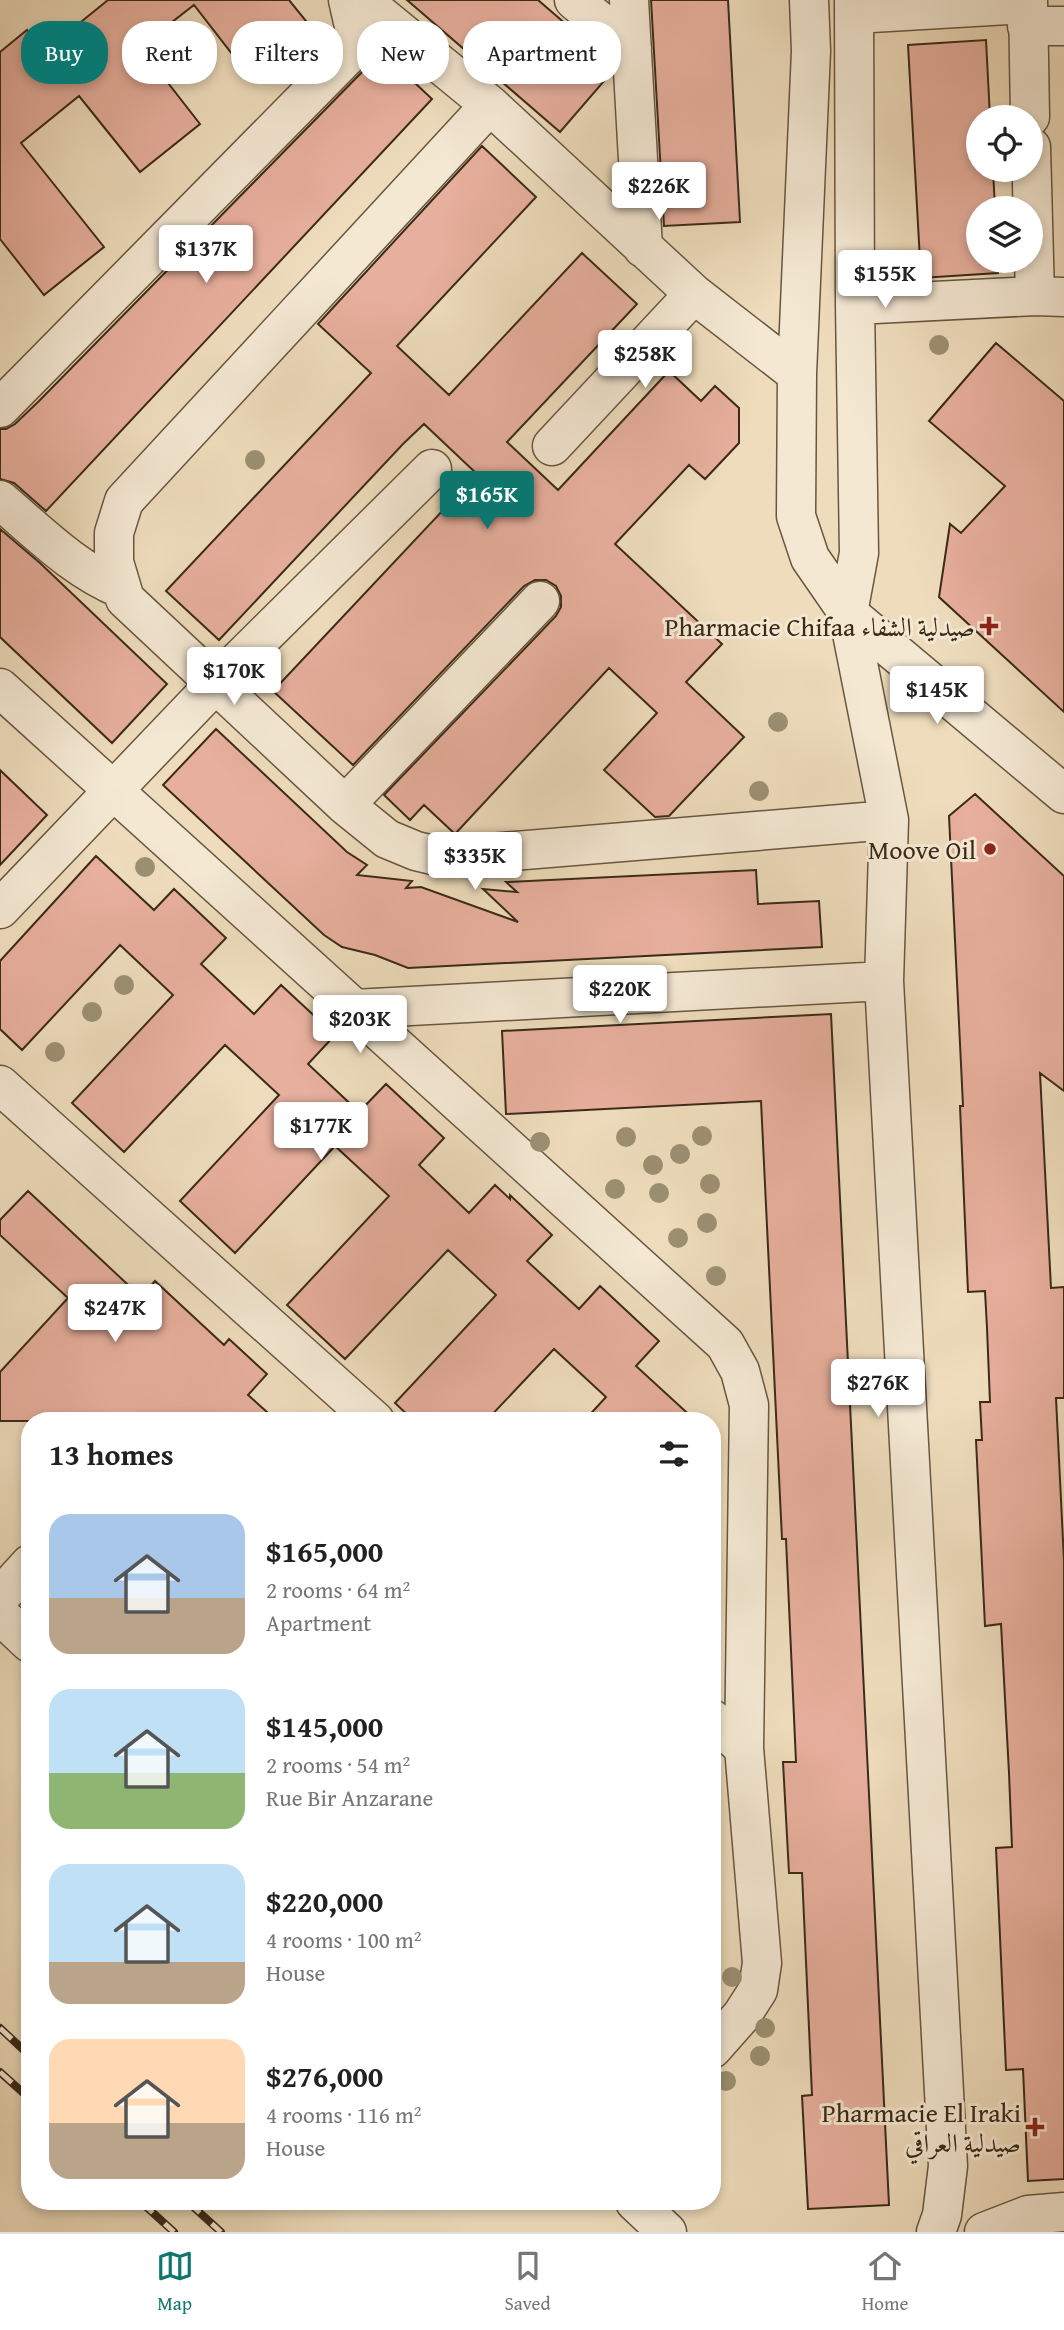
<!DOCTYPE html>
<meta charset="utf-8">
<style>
:root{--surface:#fff;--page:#f2f2f2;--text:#222;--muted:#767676;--line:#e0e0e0;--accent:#0f766e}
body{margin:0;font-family:"Gentium Book Plus",Amiri,serif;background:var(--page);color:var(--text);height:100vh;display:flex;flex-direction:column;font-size:26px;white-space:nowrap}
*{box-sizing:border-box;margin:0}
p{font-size:23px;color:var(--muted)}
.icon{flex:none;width:38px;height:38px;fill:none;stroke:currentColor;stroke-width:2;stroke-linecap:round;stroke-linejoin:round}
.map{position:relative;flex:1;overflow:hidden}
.details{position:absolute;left:21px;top:1412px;width:700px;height:798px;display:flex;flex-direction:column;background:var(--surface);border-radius:28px;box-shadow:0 4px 10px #0003}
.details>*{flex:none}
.banner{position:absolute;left:21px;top:21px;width:700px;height:63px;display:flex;gap:14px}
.fabs{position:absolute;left:966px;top:105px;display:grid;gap:14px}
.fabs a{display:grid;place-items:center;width:77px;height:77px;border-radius:50%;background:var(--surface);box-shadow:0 4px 10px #0003;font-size:35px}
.price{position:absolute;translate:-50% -60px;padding:0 16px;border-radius:7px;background:#fff;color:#222;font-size:23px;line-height:46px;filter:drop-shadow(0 2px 4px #0008)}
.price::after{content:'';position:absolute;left:50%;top:42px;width:21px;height:16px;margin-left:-10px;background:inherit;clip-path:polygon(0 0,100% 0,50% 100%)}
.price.selected{background:var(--accent);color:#fff}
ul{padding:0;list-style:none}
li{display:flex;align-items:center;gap:21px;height:175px;padding:0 28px}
li span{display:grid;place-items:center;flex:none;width:196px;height:140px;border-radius:21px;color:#555}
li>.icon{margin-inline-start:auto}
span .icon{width:84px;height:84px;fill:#fffc;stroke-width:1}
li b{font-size:30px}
h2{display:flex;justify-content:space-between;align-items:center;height:84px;padding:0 28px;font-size:30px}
.tag{padding:0 24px;border-radius:28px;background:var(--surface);box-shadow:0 4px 10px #0003;font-size:24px;line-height:63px}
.tag.selected{background:var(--accent);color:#fff}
.dock{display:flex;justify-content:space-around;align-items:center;height:98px;border-top:2px solid var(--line);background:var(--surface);font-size:19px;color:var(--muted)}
.dock a{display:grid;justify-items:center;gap:4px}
.dock .selected{color:var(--accent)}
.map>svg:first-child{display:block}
</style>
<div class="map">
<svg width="1064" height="2232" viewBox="0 0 1064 2232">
<rect width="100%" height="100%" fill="#eedcbc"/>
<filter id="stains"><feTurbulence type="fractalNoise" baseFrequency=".00286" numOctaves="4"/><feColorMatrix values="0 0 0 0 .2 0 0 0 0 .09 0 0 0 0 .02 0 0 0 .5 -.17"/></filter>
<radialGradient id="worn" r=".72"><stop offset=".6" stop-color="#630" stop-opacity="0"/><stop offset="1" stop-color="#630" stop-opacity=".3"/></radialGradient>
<!-- building -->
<path fill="#e7af9d" stroke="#3b2b17" stroke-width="2" d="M 108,0 L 289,0 L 315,32 L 253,81 L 194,5 L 140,47 L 200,124 L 140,172 L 79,96 L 21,143 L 104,247 L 44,295 L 0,239 L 0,52 L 27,30 L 45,51 Z
M 407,0 L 538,0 L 611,63 L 611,73 L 560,132 Z
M 651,0 L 728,0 L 740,222 L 664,226 Z
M 986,40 L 990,117 L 978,117 L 978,170 L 993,170 L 995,208 L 978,208 L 978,261 L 998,261 L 998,273 L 921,278 L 908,45 Z
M 379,49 L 432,99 L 46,511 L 14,483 L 0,479 L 0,429 L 6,429 L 15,424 L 39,401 L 364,70 Z
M 482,146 L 536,197 L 397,346 L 449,395 L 582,253 L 637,304 L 507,442 L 558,490 L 669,371 L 701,401 L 715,386 L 739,408 L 739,443 L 705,479 L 689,465 L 615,544 L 722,644 L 686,682 L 744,737 L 669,816 L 655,817 L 604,770 L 657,713 L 609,668 L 455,834 L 424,805 L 410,820 L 384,795 L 556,616 L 561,607 L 561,596 L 556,586 L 546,580 L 535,580 L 524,586 L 353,765 L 273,691 L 477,474 L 424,424 L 403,444 L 219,640 L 166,591 L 371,373 L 318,324 Z
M 996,343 L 1064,401 L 1064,712 L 939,597 L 950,524 L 961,533 L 1005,486 L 929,421 Z
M 0,529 L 40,563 L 167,684 L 112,743 L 0,637 Z
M 216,729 L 347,852 L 367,865 L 357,875 L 412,881 L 406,888 L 421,887 L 518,922 L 483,889 L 517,892 L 506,882 L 756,870 L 758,904 L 819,901 L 822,947 L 408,968 L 375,955 L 342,947 L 324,935 L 163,785 Z
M 0,770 L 47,815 L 0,865 Z
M 975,794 L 1064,876 L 1064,1091 L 1040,1073 L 1051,1288 L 1064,1287 L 1064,1398 L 1056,1398 L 1064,1561 L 1064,2179 L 1028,2181 L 1023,2069 L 1006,2070 L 996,1848 L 1012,1847 L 1009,1773 L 1001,1624 L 985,1626 L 976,1440 L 982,1440 L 980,1402 L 990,1402 L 987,1328 L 985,1291 L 968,1292 L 960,1106 L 963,1106 L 949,816 Z
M 96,856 L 154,910 L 174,889 L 226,938 L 201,964 L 254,1014 L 281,985 L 335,1035 L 308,1064 L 359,1112 L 386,1084 L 444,1138 L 419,1165 L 469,1213 L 495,1185 L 510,1199 L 510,1195 L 552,1235 L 527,1261 L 579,1309 L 600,1286 L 659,1341 L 636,1366 L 696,1421 L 584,1421 L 606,1397 L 554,1349 L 486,1421 L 414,1421 L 395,1403 L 496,1295 L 448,1250 L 345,1359 L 287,1305 L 389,1196 L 335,1146 L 235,1253 L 180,1201 L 279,1095 L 225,1045 L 124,1152 L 72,1103 L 173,995 L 120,945 L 22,1050 L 0,1029 L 0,961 Z
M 831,1014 L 889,2205 L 808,2209 L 802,2096 L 812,2095 L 802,1873 L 789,1873 L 783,1762 L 796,1762 L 786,1539 L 782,1539 L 761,1101 L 506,1114 L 502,1031 Z
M 28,1191 L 141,1297 L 155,1281 L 224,1345 L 229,1339 L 267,1374 L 248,1395 L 277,1421 L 0,1421 L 0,1372 L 68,1298 L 0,1235 L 0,1220 Z"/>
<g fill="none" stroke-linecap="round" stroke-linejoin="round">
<!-- minor casing -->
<g stroke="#685740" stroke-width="41">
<path id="minor" d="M 362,0 L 490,105 L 694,294 L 797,374
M 574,0 L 632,48
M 629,0 L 643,248
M 809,0 L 811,51 L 797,374 L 796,516 L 810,558 L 848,613 L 1064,794
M 854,0 L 855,305 L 859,553 L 848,613 L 889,820 L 884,981 L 948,2166 L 942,2215 L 936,2232
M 1028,0 L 1030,117
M 854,14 L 1028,4
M 1027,26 L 1064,26
M 490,105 L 124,501 L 114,533 L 114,562 L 125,599 L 345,805 L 387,839 L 416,851 L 441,857 L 889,820
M 1031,147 L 1035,296
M 855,305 L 1035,296 L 1064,297
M 0,408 L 348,55 L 356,35 L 348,0
M 552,446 L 694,294
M 0,500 C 39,533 75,570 122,589
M 0,688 L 725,1344 L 740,1371 L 749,1405 L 744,1748 L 762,1963 L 758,1990 L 742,2015 L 712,2049
M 345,805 L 540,601
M 0,909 L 217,682 L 432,469
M 354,1009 L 884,981
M 0,1085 L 375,1421
M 0,1597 L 30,1564
M 0,1615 L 30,1643
M 712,1719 L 744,1748
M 635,2202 L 667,2232
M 984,2232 L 1028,2215 L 1064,2212"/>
</g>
<!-- minor -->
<use href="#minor" stroke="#f4e8d3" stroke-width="38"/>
<!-- rail casing -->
<g stroke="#3b2b17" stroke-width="8">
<path id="rail" d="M 0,2028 L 30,2056
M 0,2072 L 30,2099
M 141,2202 L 174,2232
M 188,2202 L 221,2232"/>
</g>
<!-- rail -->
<use href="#rail" stroke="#f4e8d3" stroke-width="5" stroke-dasharray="16" stroke-linecap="butt"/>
</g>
<!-- trees -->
<g fill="#9c9072">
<circle cx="939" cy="345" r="10"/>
<circle cx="255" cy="460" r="10"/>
<circle cx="778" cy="722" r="10"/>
<circle cx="759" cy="791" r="10"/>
<circle cx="145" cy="867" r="10"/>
<circle cx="124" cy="985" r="10"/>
<circle cx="92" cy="1012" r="10"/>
<circle cx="55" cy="1052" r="10"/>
<circle cx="702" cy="1136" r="10"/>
<circle cx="626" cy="1137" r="10"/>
<circle cx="540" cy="1142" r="10"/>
<circle cx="680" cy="1154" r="10"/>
<circle cx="653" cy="1165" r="10"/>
<circle cx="710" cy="1184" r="10"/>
<circle cx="615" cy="1189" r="10"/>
<circle cx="659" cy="1193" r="10"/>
<circle cx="707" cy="1223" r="10"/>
<circle cx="678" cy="1238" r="10"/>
<circle cx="716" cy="1276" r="10"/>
<circle cx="732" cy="1977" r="10"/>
<circle cx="765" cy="2028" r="10"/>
<circle cx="760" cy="2056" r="10"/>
<circle cx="726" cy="2081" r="10"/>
</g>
<!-- markers -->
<g fill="#8f2418" stroke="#f4e8d3" stroke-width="2.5">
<path d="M985.5 615.5h7v7h7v7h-7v7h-7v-7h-7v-7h7z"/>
<circle cx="990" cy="849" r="7"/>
<path d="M1031.5 2116.5h7v7h7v7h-7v7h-7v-7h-7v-7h7z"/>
</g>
<g text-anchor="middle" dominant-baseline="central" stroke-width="6" stroke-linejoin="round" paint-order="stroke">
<!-- poi labels -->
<g font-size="26" fill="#3b2b17" stroke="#f4e8d3" text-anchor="end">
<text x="975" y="626">Pharmacie Chifaa صيدلية الشفاء</text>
<text x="976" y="849">Moove Oil</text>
<text x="1021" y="2112">Pharmacie El Iraki<tspan x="1021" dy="30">صيدلية العراقي</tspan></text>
</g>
</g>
<rect width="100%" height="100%" filter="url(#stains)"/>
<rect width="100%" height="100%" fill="url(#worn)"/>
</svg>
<div class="fabs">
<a><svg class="icon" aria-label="locate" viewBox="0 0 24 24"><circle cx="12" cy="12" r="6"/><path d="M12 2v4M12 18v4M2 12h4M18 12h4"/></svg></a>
<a><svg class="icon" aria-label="layers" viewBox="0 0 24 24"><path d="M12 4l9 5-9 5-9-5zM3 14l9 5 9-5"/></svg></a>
</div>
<b class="price" style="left:659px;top:222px">$226K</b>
<b class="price" style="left:206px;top:285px">$137K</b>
<b class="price" style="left:885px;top:310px">$155K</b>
<b class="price" style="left:645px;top:390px">$258K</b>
<b class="price selected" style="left:487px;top:531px">$165K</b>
<b class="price" style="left:234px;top:707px">$170K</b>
<b class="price" style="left:937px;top:726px">$145K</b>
<b class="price" style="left:475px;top:892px">$335K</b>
<b class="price" style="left:620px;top:1025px">$220K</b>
<b class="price" style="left:360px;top:1055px">$203K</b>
<b class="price" style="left:321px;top:1162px">$177K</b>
<b class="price" style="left:115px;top:1344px">$247K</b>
<b class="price" style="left:878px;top:1419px">$276K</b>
<div class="banner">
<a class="tag selected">Buy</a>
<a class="tag">Rent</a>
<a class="tag">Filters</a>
<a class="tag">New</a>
<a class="tag">Apartment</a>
</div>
<section class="details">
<h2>13 homes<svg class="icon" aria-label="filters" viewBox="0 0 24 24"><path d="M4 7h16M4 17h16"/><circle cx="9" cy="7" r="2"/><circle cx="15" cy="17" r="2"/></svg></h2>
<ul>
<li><span style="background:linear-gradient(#a9c7e8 60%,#b9a48a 0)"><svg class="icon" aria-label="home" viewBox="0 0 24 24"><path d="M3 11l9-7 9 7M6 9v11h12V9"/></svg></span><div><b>$165,000</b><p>2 rooms · 64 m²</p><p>Apartment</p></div></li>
<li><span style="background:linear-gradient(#bfe0f5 60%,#8fb573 0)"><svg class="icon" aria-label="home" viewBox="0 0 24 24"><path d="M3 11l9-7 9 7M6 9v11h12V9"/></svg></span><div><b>$145,000</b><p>2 rooms · 54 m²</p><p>Rue Bir Anzarane</p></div></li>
<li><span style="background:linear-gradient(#bfe0f5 70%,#b9a48a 0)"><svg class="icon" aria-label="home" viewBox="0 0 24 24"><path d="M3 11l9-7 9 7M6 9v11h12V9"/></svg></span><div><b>$220,000</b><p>4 rooms · 100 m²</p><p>House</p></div></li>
<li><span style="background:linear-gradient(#ffd9b3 60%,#b9a48a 0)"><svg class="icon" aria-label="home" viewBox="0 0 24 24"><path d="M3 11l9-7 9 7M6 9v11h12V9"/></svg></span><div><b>$276,000</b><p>4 rooms · 116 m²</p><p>House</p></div></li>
</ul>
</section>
</div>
<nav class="dock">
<a class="selected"><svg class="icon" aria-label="map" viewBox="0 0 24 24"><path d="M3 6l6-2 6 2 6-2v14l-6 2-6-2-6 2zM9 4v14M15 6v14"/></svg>Map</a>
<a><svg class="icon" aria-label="saved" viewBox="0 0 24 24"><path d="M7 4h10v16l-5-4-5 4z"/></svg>Saved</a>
<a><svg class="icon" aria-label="home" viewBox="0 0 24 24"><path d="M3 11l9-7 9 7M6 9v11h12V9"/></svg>Home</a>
</nav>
